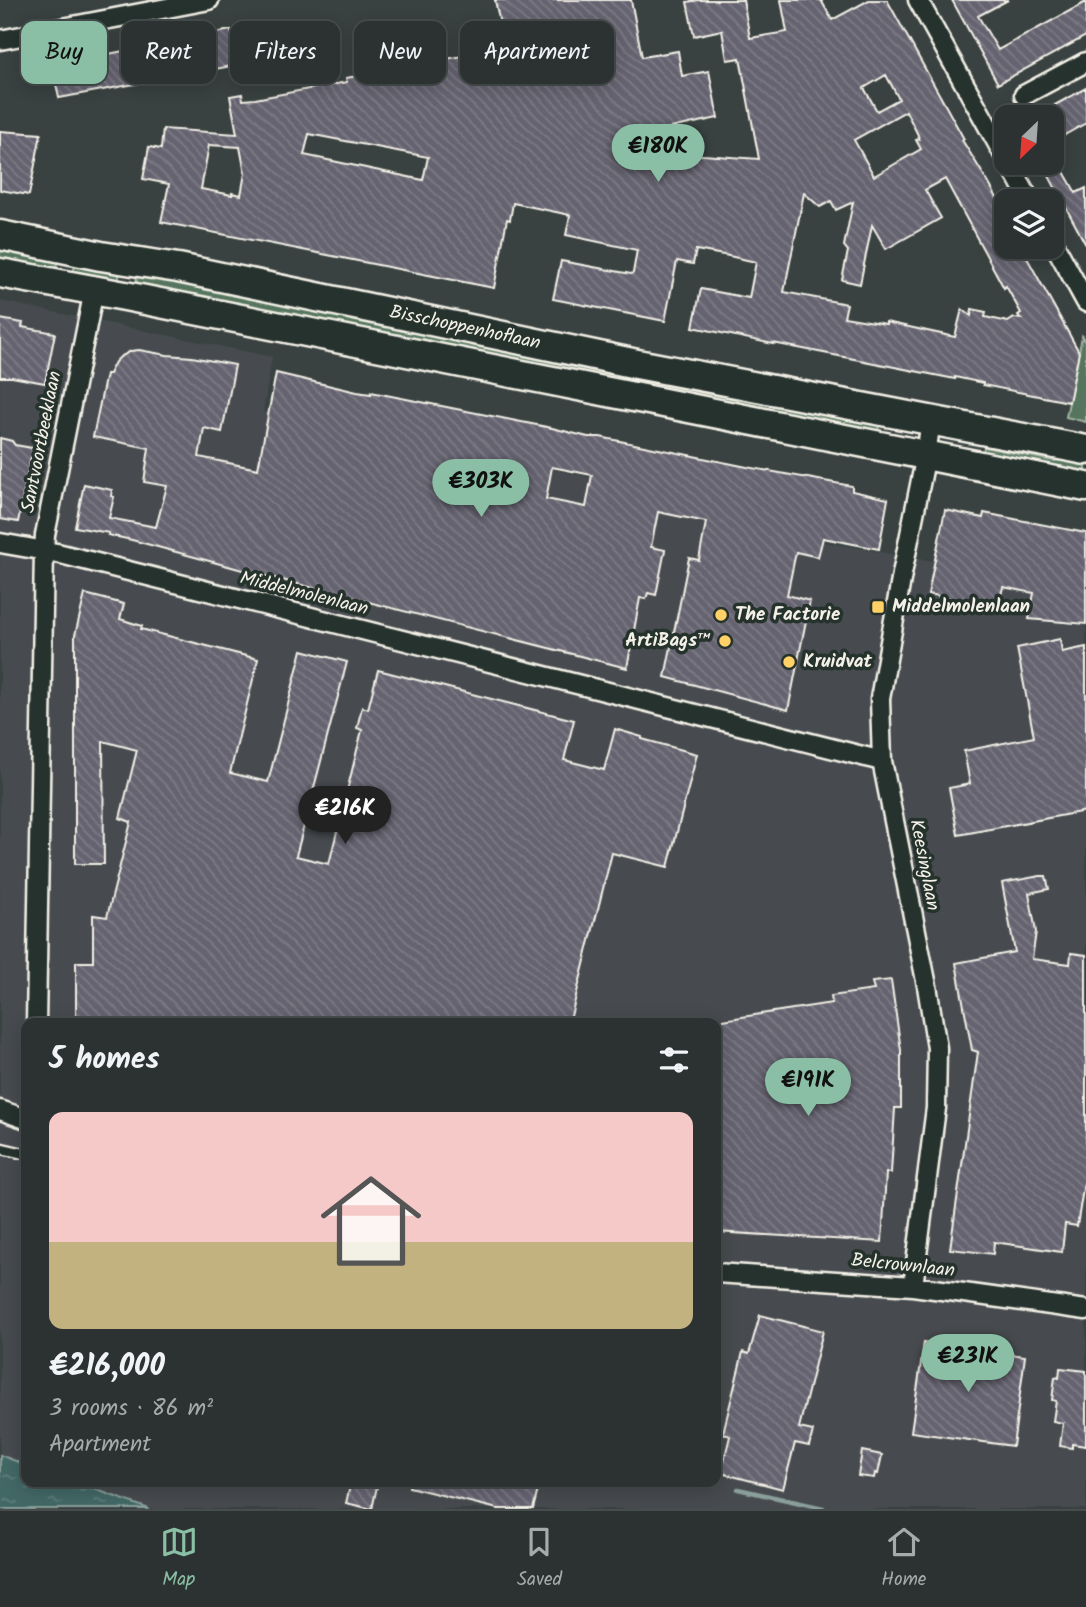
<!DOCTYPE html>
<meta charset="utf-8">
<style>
:root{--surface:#2b3231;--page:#333a39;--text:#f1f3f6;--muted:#a6aaab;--line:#474d4d;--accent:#8abfa5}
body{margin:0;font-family:Kalam,sans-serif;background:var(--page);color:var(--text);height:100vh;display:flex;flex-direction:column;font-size:26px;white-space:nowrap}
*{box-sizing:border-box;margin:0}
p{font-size:23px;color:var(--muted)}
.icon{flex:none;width:38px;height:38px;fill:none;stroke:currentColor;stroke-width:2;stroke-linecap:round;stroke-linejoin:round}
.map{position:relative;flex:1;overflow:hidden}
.details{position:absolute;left:21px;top:1018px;width:700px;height:469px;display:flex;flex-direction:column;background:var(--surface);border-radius:14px;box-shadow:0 4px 18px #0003,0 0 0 2px var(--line)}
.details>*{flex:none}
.guide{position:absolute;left:21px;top:21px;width:700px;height:63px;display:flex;gap:14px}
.needle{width:46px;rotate:205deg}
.buttons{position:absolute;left:994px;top:105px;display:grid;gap:14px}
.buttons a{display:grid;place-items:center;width:70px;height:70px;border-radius:14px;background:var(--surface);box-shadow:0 4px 18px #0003,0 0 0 2px var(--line);font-size:35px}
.price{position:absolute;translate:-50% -60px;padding:0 16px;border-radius:24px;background:var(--accent);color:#111;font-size:23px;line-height:46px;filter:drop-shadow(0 2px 4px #0008)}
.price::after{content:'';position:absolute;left:50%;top:42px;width:21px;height:16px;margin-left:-10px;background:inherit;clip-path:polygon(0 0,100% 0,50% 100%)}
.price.active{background:#222;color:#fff}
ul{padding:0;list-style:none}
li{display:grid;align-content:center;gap:14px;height:371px;padding:0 28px}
li span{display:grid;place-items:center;height:217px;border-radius:14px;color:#555}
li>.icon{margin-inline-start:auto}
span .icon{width:126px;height:126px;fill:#fffc;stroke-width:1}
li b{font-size:30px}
h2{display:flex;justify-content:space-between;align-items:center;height:84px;padding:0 28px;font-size:30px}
.pill{padding:0 24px;border-radius:14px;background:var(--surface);box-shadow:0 4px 18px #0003,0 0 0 2px var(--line);font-size:24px;line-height:63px}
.pill.active{background:var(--accent);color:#111}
.tabs{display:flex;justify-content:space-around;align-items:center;height:98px;border-top:2px solid var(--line);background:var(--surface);font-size:19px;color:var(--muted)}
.tabs a{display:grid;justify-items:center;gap:4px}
.tabs .active{color:var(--accent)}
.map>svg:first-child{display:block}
</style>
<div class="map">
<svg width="1086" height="1509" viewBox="0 0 1086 1509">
<defs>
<pattern id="water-ripples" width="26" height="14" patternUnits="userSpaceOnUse" patternTransform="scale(1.75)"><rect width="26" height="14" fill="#436866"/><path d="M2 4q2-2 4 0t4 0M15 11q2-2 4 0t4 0" fill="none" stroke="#5f7e7c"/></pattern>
<pattern id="building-back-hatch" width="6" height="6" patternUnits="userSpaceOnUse" patternTransform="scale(1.75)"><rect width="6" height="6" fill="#666471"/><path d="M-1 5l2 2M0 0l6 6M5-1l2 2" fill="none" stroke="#7c7b85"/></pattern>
</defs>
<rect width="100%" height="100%" fill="#394241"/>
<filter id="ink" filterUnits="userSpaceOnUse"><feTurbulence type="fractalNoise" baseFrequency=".0143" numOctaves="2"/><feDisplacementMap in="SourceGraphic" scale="14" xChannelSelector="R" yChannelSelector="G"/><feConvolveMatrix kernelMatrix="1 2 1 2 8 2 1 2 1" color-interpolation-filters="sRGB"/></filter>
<g filter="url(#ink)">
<!-- built -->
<path fill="#464c4f" d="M 0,301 L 272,357 L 263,412 L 585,476 L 824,542 L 1086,588 L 1086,1509 L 149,1509 L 75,1482 L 716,1482 L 716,1024 L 26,1024 L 26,1465 L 0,1455 Z"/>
<!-- green -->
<path fill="#55755e" stroke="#a4b3a3" stroke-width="2" d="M 0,245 L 58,257 L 55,276 L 0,265 Z
M 76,261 L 120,268 L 118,286 L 72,278 Z
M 138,272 L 880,419 L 877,438 L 134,292 Z
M 1082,336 L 1086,344 L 1086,422 L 1066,417 Z
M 984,447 L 1053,461 L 1078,458 L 1086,460 L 1086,473 L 1007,457 L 982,457 Z"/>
<!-- water -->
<path fill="url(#water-ripples)" stroke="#8a9f9a" stroke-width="2" d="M 0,1455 L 26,1465 L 26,1482 L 75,1482 L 149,1509 L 0,1509 Z"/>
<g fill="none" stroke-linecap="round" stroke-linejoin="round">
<!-- stream -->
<path stroke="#8a9f9a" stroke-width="4.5" d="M 738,1489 L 823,1508"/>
</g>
<!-- building -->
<path fill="url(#building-back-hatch)" stroke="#f4f1e8" stroke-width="2" fill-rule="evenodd" d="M 495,0 L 631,0 L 642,57 L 678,51 L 682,76 L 709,71 L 718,118 L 656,131 L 660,152 L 759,159 L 740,58 L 727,60 L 722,30 L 694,36 L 687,2 L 699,0 L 743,0 L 750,38 L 787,32 L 781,0 L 821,0 L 832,20 L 869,0 L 887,0 L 964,139 L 962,140 L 988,182 L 1001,205 L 999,206 L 1006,219 L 1006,247 L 1021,247 L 1079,352 L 1069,402 L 983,385 L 983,383 L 955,377 L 955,379 L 773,343 L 773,344 L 693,327 L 701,289 L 749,298 L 756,262 L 729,256 L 696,250 L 693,264 L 677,261 L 665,321 L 553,299 L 561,261 L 631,274 L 633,273 L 637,250 L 566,235 L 570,215 L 513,203 L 510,220 L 507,219 L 494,288 L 161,222 L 169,184 L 143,179 L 149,147 L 161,149 L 163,129 L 237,134 L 230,96 L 242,94 L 243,100 L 255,99 L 347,82 L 346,78 L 505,48 ZM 886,75 L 899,99 L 877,111 L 864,88 ZM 906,111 L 918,135 L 919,139 L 916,140 L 921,149 L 874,176 L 854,140 ZM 309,134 L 428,157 L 423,180 L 304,155 ZM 209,145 L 240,147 L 245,173 L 241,195 L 232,193 L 232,195 L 201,189 ZM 945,179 L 1004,288 L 1006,286 L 1021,313 L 1018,315 L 1021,319 L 1014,318 L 1008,322 L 985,317 L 986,312 L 972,309 L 971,316 L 962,309 L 955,337 L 886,322 L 886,324 L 844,317 L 847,304 L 784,292 L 804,193 L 820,207 L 831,201 L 836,210 L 853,202 L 844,246 L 848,251 L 842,280 L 860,284 L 872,225 L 886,249 L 941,218 L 925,190 Z
M 952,0 L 1008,0 L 978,16 L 998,50 L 1086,2 L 1086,36 L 998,84 Z
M 231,30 L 237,65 L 59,98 L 52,65 Z
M 1086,88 L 1086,123 L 1052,142 L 1052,117 L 1033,117 Z
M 0,131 L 41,134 L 29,195 L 0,190 Z
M 1042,163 L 1059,163 L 1076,193 L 1086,188 L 1086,245 Z
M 0,319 L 23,323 L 22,327 L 55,333 L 45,383 L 12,377 L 0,377 Z
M 139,350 L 167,355 L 192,357 L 235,365 L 222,432 L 204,428 L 199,457 L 258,469 L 276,373 L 357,392 L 371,394 L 371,392 L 552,428 L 588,437 L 600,437 L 747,467 L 852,486 L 852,491 L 888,499 L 879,549 L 823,538 L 818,557 L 796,552 L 787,595 L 810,601 L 788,710 L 665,677 L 689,558 L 699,560 L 706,522 L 658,512 L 651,547 L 665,550 L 656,595 L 648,593 L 646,599 L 640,598 L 627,668 L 239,569 L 132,540 L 108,535 L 109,533 L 75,527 L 84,484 L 112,490 L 111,496 L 114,497 L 109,518 L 156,527 L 167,486 L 144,482 L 149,448 L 93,437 L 106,374 L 109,374 L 115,362 L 120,357 L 131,351 ZM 552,467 L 592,475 L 586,507 L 546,499 Z
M 0,438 L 12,441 L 15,445 L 38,449 L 31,457 L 18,522 L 0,519 Z
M 945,510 L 983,518 L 984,513 L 1086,533 L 1086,624 L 1029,619 L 1034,593 L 1003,587 L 998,607 L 928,594 Z
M 85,594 L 124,604 L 120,619 L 142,626 L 141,629 L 258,659 L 230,773 L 268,782 L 302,650 L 347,662 L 296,856 L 329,864 L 362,730 L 357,728 L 362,707 L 368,709 L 378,670 L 574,720 L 564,760 L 604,770 L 615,729 L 642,737 L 642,739 L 697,754 L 668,867 L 612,853 L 569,1024 L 76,1024 L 76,962 L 93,962 L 93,915 L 107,917 L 131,822 L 120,818 L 137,750 L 103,741 L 104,864 L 75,864 L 75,635 Z
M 1060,639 L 1062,652 L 1086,647 L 1086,811 L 958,835 L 949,788 L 970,784 L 964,751 L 1034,737 L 1017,648 Z
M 1040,876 L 1046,876 L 1049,889 L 1029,893 L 1036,932 L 1032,959 L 1070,964 L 1071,953 L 1086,955 L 1086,1183 L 1084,1183 L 1077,1226 L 1065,1224 L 1062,1252 L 994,1242 L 993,1254 L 950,1249 L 978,1052 L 972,1050 L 956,963 L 1015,952 L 1002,883 Z
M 891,980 L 901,1050 L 901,1108 L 895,1108 L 891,1173 L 886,1173 L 882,1242 L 716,1232 L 716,1021 L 832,1003 L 831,996 L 874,990 L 872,982 Z
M 760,1315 L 823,1331 L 799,1428 L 813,1431 L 809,1446 L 795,1443 L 783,1489 L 721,1473 L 730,1436 L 723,1433 L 743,1352 L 749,1354 Z
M 924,1342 L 1025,1356 L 1013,1446 L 911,1432 Z
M 1060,1368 L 1086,1371 L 1086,1446 L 1072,1444 L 1072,1448 L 1060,1446 L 1063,1423 L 1053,1421 L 1056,1401 L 1052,1400 L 1055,1377 L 1059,1378 Z
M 862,1451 L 882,1455 L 878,1474 L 875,1473 L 874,1478 L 858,1476 Z
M 351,1482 L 378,1482 L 372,1509 L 346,1503 Z
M 410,1482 L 540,1482 L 533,1509 L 498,1509 L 409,1487 Z"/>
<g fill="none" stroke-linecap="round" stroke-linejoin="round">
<!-- lane casing -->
<g stroke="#f4f1e8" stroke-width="14">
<path id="lane" d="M 0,1148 L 26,1154"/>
</g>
<!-- street casing -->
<g stroke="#f4f1e8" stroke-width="23">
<path id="street" d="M 918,0 L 1006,159
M 0,40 L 209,0
M 1024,95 L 1086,62
M 1009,163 L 1030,201
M 1052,240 L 1086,302
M 0,543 L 57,553 L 882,761
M 36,1024 L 44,550 L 45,535 L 94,290
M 0,1110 L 26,1119
M 716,1273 L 913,1286 L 1086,1310
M 913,1286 L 936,1108 L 937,1048 L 927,986 L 882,761 L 880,699 L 902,574 L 926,455 L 931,420"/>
</g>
<!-- primary casing -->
<g stroke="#f4f1e8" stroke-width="33">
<path id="primary" d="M 0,235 L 101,256 L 178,268 L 637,364 L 1086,450
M 0,273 L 125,296 L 1086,487"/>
</g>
<!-- lane -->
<use href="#lane" stroke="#26332d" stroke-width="9"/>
<!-- street -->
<use href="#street" stroke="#26332d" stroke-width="18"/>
<!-- primary -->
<use href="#primary" stroke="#26332d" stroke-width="28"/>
</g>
</g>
<!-- markers -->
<g fill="#ffd166" stroke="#26332d" stroke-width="2.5">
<rect x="871" y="600" width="14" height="14" rx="3.5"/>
<circle cx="721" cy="615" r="7"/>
<circle cx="725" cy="641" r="7"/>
<circle cx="789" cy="662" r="7"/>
</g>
<g text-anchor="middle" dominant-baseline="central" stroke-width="7" stroke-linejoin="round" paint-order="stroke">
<!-- street labels -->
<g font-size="19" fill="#f4f1e8" stroke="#26332d">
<text transform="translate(465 328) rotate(12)">Bisschoppenhoflaan</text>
<text transform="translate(42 442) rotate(-79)">Santvoortbeeklaan</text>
<text transform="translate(304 594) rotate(14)">Middelmolenlaan</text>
<text transform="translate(924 865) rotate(79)">Keesinglaan</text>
<text transform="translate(903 1266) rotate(6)">Belcrownlaan</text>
</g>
<!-- poi labels -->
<g font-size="19" font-weight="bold" fill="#f4f1e8" stroke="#26332d" text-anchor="start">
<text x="892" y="607">Middelmolenlaan</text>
<text x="735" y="615">The Factorie</text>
<text x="711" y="641" text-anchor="end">ArtiBags™</text>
<text x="803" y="662">Kruidvat</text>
</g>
</g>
</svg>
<div class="buttons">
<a><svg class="needle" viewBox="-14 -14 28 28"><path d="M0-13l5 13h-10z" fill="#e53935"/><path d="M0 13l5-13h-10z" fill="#a6aaab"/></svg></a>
<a><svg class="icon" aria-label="layers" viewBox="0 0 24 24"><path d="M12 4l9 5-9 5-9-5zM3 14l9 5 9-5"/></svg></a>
</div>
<b class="price" style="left:658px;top:184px">€180K</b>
<b class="price" style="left:481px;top:519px">€303K</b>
<b class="price active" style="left:345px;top:846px">€216K</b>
<b class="price" style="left:808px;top:1118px">€191K</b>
<b class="price" style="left:968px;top:1394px">€231K</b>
<div class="guide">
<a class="pill active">Buy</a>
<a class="pill">Rent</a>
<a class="pill">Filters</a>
<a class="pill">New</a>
<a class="pill">Apartment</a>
</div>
<section class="details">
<h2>5 homes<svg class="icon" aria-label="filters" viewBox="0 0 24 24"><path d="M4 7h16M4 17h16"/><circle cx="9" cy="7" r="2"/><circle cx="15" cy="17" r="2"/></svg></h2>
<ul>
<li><span style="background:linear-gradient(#f6c9c9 60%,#c2b280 0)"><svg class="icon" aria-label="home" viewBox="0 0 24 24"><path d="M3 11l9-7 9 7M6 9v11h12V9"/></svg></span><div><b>€216,000</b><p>3 rooms · 86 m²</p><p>Apartment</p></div></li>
</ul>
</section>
</div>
<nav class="tabs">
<a class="active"><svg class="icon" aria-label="map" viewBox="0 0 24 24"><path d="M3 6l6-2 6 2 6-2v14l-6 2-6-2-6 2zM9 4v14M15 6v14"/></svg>Map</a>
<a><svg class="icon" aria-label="saved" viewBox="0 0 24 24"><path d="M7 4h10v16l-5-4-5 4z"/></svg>Saved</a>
<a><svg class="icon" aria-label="home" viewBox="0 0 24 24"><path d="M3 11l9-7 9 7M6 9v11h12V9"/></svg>Home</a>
</nav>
